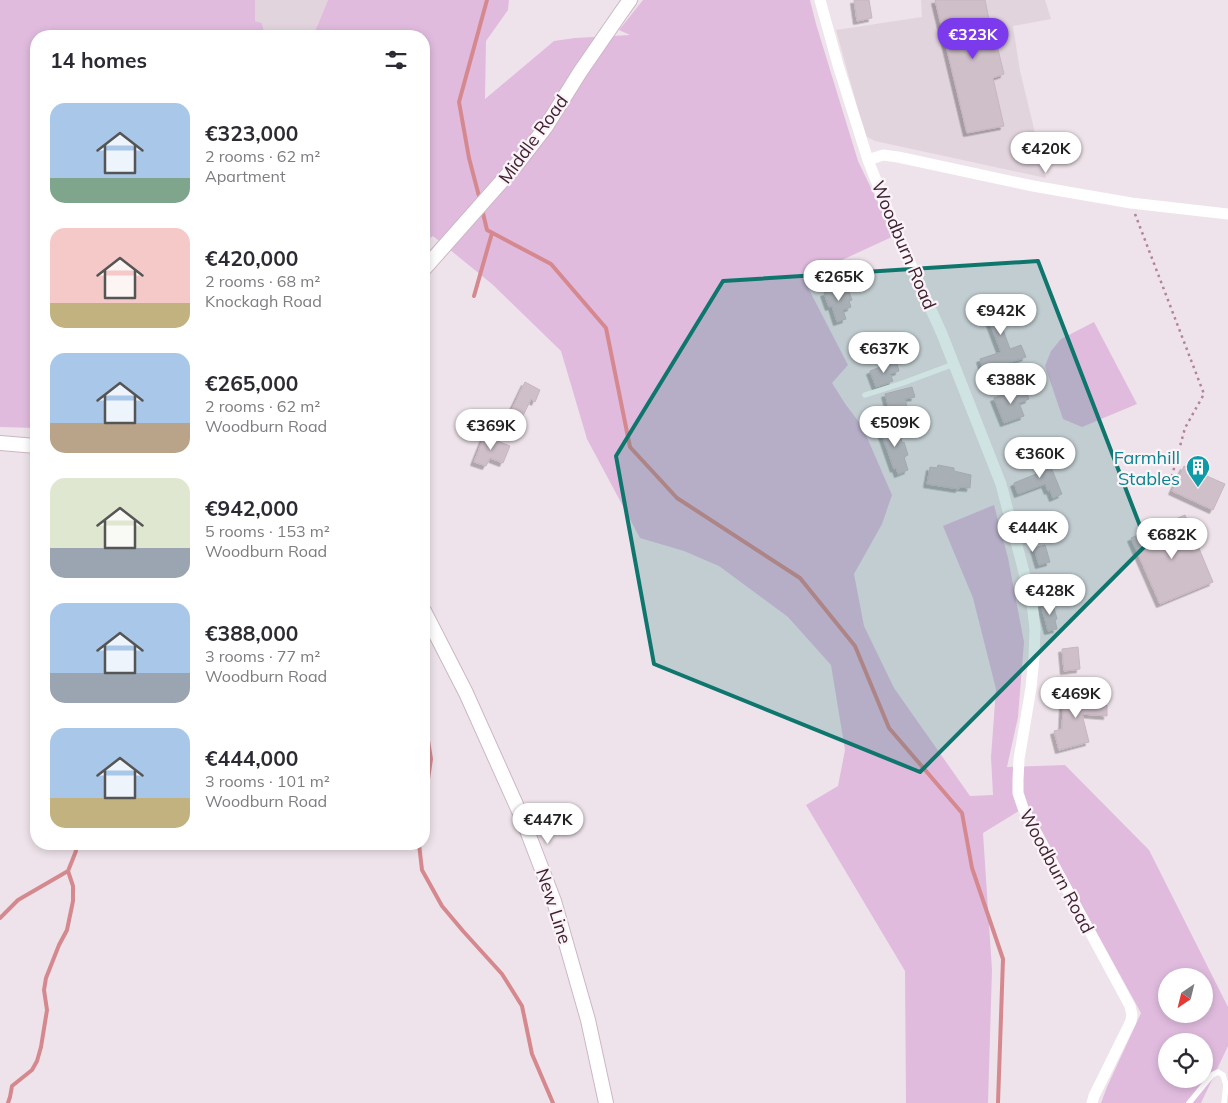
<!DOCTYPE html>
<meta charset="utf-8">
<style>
:root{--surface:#fff;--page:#f2f2f3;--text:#2b2b33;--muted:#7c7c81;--accent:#7c3aed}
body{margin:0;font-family:Mulish,sans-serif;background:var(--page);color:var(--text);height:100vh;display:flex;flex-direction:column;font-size:19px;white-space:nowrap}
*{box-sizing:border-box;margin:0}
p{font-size:16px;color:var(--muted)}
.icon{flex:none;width:28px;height:28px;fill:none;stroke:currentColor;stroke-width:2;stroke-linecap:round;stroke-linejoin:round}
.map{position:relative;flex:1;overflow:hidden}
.panel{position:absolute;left:30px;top:30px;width:400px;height:820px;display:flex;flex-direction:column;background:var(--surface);border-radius:20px;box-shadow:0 2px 8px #0003}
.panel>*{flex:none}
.needle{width:32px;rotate:215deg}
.tools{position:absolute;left:1158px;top:968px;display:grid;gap:10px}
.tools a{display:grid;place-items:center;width:55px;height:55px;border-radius:50%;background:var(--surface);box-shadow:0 2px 8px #0003;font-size:25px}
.price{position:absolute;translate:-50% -42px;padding:0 11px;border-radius:18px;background:#fff;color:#222;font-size:16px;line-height:32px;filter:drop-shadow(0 1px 2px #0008)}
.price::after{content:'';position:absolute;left:50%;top:30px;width:15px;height:11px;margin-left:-8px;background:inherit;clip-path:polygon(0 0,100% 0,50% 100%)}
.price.selected{background:var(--accent);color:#fff}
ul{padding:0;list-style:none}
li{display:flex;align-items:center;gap:15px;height:125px;padding:0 20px}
li span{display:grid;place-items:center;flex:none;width:140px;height:100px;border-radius:15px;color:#555}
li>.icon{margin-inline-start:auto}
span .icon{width:60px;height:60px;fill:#fffc;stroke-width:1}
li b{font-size:21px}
h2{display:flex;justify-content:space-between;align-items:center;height:60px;padding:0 20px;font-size:21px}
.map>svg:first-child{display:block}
</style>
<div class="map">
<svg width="1228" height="1103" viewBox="0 0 1228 1103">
<defs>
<filter id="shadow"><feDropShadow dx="-3.5" dy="3.5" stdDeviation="0" flood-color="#0004"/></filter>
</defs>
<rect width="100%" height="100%" fill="#eee3ea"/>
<!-- built -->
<path fill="#e2d4dd" d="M 255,0 L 328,0 L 313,36 L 265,36 L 262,23 L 255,21 Z
M 921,0 L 1045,0 L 1051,19 L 1013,26 L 1020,71 L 1046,178 L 875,141 L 867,137 L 859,113 L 836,30 L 922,17 Z"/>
<!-- green -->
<path fill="#e0bbde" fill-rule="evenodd" d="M 0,0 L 255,0 L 255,21 L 262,23 L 265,36 L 36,36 L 36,428 L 0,427 Z
M 328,0 L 509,0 L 508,10 L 486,41 L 485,99 L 554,41 L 575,38 L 630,35 L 619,30 L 643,0 L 810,0 L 816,24 L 858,161 L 894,236 L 803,278 L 848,365 L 832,383 L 846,405 L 862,426 L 892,495 L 882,524 L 854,574 L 864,626 L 894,688 L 970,796 L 993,795 L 991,757 L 996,689 L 973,598 L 943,526 L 994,505 L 1008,558 L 1024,642 L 1018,717 L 1007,767 L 1065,765 L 1149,850 L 1228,1007 L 1228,1046 L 1201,1103 L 1101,1103 L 1107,1087 L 1141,1013 L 1027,806 L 983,833 L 992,970 L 988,1103 L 906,1103 L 905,971 L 806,805 L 838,786 L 845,750 L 831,665 L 788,617 L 719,566 L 684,551 L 640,538 L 587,439 L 561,351 L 492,284 L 433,236 L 424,242 L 424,36 L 313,36 ZM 1166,976 L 1204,976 L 1204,1014 L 1166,1014 ZM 1166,1041 L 1204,1041 L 1204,1079 L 1166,1079 Z
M 1094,322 L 1137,404 L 1082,427 L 1063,419 L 1045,366 L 1051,351 L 1061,339 Z"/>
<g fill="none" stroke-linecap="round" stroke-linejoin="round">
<!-- stream -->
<path stroke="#d5898e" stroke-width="4" d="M 480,200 L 469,158 L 459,102 L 487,0
M 482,209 L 487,230 L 551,264 L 606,328 L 630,447 L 677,498 L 800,578 L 855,646 L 889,728 L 962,813 L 972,868 L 1003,959 L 998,1103
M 474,296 L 492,233
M 424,715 L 431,759 L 424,806
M 419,844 L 422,870 L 442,906 L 463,931 L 502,974 L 522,1006 L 532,1054 L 553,1103
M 0,918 L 18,900 L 68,871 L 76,851 L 74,844
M 8,1103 L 10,1097 L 12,1086 L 32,1070 L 37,1061 L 41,1047 L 47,1010 L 44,990 L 46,978 L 59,945 L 67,930 L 73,901 L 73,886 L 68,871"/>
</g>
<!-- building -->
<path fill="#cfbfc9" stroke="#c8b5c1" filter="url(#shadow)" d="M 854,0 L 869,0 L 872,18 L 857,21 Z
M 935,0 L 985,0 L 990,24 L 997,22 L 1001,35 L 995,37 L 1004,74 L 993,78 L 1004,126 L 967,133 Z
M 847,286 L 852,300 L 849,301 L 851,307 L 843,310 L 846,319 L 837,322 L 832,306 L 829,307 L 824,293 Z
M 1008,298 L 1015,319 L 1001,324 L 1010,349 L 1021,345 L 1026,357 L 984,372 L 980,359 L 1001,352 L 984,307 Z
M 896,361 L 899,371 L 890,374 L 893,381 L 876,387 L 870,371 Z
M 525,382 L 540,390 L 535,402 L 531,399 L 521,420 L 509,415 Z
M 912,387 L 915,397 L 905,399 L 907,407 L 890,412 L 885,394 Z
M 1024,387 L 1029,399 L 1019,403 L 1024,416 L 1004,423 L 994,398 Z
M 894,424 L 898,438 L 901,437 L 902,443 L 904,442 L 908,455 L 904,457 L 908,470 L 898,474 L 896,468 L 894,469 L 880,429 Z
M 485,434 L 496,438 L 495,440 L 510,446 L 503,463 L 490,458 L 486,466 L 474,462 Z
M 1044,455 L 1046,461 L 1048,460 L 1062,494 L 1053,498 L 1050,490 L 1048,491 L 1045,484 L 1018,494 L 1014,483 L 1041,472 L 1035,458 Z
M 938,465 L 954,468 L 954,471 L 971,475 L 970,488 L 959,487 L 959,489 L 927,484 L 930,467 L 937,468 Z
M 1184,466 L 1225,484 L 1213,510 L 1172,491 Z
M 1185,515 L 1213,582 L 1160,604 L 1131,538 Z
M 1045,545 L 1050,562 L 1039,565 L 1034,548 Z
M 1052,601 L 1057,619 L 1055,620 L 1057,629 L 1048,631 L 1041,604 Z
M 1078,647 L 1080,669 L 1064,671 L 1062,649 Z
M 1064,688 L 1081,689 L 1080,703 L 1107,705 L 1107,716 L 1082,714 L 1089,742 L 1059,750 L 1054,731 L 1062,729 Z"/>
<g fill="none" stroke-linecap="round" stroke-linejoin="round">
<!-- secondary casing -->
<g stroke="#ceb6c4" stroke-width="16">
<path id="secondary" d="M 424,269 L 517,164 L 545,128 L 580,72 L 620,14 L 630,0
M 0,443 L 36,446
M 424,611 L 466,693 L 523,820 L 554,901 L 588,1020 L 606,1103"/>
</g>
<!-- path -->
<path stroke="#b3829c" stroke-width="2.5" stroke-dasharray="2.5 4" stroke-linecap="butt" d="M 1135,214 L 1204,394 L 1185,428 L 1170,483"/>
<!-- service -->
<path stroke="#fff" stroke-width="5.5" d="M 865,395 L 903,383 L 954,364
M 1189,1103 L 1212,1075 L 1218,1072 L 1223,1075 L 1226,1085 L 1224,1103"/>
<!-- minor -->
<path stroke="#fff" stroke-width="11" d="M 820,0 L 838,65 L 868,160 L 897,234 L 942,334 L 1001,484 L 1032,603 L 1035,629 L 1034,657 L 1031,688 L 1019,759 L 1018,780 L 1018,793 L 1023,808 L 1130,1006 L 1132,1015 L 1131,1021 L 1094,1096 L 1092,1103
M 868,160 L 883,155 L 898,157 L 1033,186 L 1131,203 L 1228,214"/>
<!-- secondary -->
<use href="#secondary" stroke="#fff" stroke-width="14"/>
</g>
<!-- marked area -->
<path fill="#0f766e" fill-opacity="0.2" stroke="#0f766e" stroke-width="4" stroke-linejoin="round" d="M 1038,261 L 1147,544 L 920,772 L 654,664 L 616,456 L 723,281 Z"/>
<!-- icons -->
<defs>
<g id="building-pin" transform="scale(1.25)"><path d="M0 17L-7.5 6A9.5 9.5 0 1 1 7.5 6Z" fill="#0f9aa8" stroke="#faf4f8"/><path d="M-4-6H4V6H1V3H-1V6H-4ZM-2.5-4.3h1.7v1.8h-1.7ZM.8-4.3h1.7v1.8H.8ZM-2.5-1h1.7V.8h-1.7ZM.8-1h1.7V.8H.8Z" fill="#fff"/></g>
</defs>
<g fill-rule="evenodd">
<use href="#building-pin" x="1198" y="467"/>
</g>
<g text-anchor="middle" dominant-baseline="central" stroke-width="4.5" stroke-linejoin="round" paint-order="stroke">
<!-- street labels -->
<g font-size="18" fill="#402231" stroke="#faf4f8">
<text transform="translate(533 139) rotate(-54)">Middle Road</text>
<text transform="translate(904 245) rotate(67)">Woodburn Road</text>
<text transform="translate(1057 871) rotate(62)">Woodburn Road</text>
<text transform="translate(554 906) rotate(72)">New Line</text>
</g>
<!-- culture labels -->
<g font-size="18" fill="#0d838f" stroke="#faf4f8" text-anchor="end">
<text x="1180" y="457">Farmhill<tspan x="1180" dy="21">Stables</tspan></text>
</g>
</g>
</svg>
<div class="tools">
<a><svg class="needle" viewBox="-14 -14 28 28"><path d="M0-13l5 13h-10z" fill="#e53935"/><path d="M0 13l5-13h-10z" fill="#7c7c81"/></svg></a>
<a><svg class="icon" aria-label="locate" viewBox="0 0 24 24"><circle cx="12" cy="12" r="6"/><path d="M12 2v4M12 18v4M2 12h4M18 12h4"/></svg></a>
</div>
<b class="price selected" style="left:973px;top:60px">€323K</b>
<b class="price" style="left:1046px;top:174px">€420K</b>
<b class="price" style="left:839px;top:302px">€265K</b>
<b class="price" style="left:1001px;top:336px">€942K</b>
<b class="price" style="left:884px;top:374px">€637K</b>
<b class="price" style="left:1011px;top:405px">€388K</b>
<b class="price" style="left:895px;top:448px">€509K</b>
<b class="price" style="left:491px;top:451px">€369K</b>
<b class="price" style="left:1040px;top:479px">€360K</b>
<b class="price" style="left:1033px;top:553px">€444K</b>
<b class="price" style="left:1172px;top:560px">€682K</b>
<b class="price" style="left:1050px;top:616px">€428K</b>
<b class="price" style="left:1076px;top:719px">€469K</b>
<b class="price" style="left:548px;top:845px">€447K</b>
<section class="panel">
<h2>14 homes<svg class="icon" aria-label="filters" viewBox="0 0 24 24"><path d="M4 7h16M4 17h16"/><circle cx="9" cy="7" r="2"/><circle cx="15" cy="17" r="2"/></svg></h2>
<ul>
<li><span style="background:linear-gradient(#a9c7e8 75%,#7fa58c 0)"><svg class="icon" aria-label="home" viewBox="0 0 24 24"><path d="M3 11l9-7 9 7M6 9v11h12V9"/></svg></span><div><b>€323,000</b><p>2 rooms · 62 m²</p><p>Apartment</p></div></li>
<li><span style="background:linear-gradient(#f6c9c9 75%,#c2b280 0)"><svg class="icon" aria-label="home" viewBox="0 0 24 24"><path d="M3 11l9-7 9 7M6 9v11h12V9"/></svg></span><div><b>€420,000</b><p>2 rooms · 68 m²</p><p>Knockagh Road</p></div></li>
<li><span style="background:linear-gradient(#a9c7e8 70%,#b9a48a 0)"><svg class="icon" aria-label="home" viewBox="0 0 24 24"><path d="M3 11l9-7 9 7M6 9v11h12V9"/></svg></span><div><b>€265,000</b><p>2 rooms · 62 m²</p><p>Woodburn Road</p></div></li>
<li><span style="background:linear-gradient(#dfe7d0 70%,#9aa5b1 0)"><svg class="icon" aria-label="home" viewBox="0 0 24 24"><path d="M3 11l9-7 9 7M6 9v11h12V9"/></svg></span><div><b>€942,000</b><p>5 rooms · 153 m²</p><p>Woodburn Road</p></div></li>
<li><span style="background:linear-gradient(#a9c7e8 70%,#9aa5b1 0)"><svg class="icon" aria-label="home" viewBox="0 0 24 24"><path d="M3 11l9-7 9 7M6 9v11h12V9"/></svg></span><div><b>€388,000</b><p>3 rooms · 77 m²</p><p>Woodburn Road</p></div></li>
<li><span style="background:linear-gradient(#a9c7e8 70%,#c2b280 0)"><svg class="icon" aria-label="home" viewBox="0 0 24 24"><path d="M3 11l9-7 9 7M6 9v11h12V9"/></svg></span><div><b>€444,000</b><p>3 rooms · 101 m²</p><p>Woodburn Road</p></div></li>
</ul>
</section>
</div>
